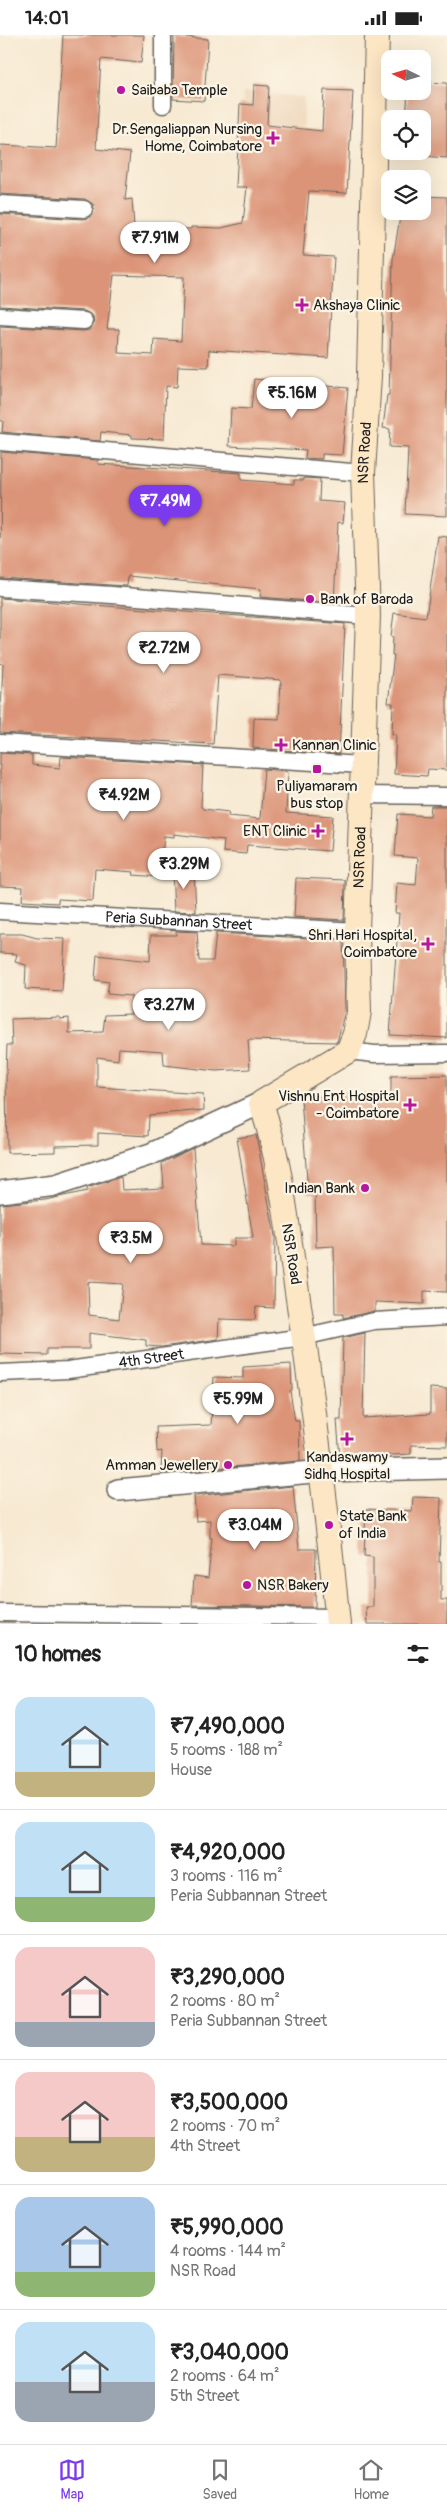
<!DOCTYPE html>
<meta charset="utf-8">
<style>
:root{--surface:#fff;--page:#f2f2f2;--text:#222;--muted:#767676;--line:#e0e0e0;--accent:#7c3aed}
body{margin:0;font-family:Pangolin,sans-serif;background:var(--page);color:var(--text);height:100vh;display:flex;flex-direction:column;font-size:19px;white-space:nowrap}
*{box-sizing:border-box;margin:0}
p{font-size:16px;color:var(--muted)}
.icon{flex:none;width:28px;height:28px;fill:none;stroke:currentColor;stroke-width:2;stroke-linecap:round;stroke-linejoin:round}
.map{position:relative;height:1589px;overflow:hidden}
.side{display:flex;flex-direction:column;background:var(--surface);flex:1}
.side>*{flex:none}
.needle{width:32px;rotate:275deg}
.controls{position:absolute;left:381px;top:15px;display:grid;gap:10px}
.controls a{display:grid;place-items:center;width:50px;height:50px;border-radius:10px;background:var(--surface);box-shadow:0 5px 20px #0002;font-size:25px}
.price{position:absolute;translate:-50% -42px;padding:0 11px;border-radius:18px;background:#fff;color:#222;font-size:16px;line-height:32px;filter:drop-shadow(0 1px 2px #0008)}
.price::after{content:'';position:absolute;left:50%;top:30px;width:15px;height:11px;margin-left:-8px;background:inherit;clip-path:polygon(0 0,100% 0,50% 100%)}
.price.current{background:var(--accent);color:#fff}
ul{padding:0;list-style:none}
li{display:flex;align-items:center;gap:15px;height:125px;padding:0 15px}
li+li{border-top:1px solid var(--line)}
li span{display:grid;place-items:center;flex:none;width:140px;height:100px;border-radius:15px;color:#555}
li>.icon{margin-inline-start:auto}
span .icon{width:60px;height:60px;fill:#fffc;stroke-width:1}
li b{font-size:21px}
h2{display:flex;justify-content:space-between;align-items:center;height:60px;padding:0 15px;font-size:21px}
.status{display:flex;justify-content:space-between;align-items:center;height:35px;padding:0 25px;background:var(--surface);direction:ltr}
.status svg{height:14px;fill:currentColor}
.menu{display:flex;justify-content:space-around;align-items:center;height:70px;border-top:1px solid var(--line);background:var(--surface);font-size:14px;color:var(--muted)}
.menu a{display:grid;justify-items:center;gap:2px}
.menu .current{color:var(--accent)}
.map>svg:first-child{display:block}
</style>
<div class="status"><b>14:01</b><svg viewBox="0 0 49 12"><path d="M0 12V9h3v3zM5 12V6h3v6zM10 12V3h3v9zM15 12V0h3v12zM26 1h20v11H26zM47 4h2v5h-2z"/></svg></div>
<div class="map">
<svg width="447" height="1589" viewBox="0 0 447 1589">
<rect width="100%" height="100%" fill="#fcf5e5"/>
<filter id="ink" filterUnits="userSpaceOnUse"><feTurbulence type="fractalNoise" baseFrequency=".02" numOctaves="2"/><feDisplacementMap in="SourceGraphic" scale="10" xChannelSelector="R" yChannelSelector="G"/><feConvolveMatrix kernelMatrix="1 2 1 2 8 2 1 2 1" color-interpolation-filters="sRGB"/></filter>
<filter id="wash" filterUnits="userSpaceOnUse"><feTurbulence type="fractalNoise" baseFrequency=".0096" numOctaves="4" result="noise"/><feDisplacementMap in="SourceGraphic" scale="20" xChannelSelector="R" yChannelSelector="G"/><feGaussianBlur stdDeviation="1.12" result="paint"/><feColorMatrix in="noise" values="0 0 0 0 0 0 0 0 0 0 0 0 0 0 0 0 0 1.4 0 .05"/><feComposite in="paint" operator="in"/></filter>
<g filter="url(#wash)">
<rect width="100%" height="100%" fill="#f7e9d2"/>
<!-- built -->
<path fill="#efd6bb" d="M 243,57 L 304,62 L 304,147 L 241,145 Z"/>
<g id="blocks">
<!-- building -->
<path fill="#dc9478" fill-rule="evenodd" d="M 63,0 L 144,0 L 141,28 L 101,24 L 96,114 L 130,118 L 125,165 L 132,164 L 134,192 L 191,194 L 191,192 L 221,193 L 243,188 L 247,152 L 236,152 L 240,69 L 253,70 L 254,50 L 269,51 L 267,90 L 322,96 L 324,55 L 353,56 L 347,158 L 309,156 L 303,220 L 334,222 L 328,323 L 209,315 L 208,332 L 178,331 L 177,352 L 166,351 L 164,404 L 132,403 L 132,400 L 101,397 L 100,406 L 2,397 L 3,386 L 0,386 L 0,291 L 83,296 L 89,295 L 94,287 L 93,281 L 85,276 L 0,271 L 0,179 L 83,184 L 89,183 L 94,175 L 93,169 L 85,164 L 0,159 L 0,110 L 56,113 ZM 114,240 L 184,242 L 181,306 L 154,304 L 153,320 L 118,318 L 119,294 L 107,294 Z
M 174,1 L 208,4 L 204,66 L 173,64 Z
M 422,47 L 447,48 L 447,123 L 422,121 L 422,84 L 406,84 L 408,56 L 422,56 Z
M 422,161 L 447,162 L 447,481 L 405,479 L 408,413 L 389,412 L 390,394 L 383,393 L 387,360 L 389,360 L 393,224 L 401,176 L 422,176 Z
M 254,344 L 348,353 L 342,420 L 322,419 L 322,424 L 305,423 L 306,415 L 229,411 L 231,373 L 251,374 Z
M 1,417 L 98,425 L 98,429 L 241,438 L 241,445 L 294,449 L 294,445 L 304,445 L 304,443 L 320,444 L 319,466 L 345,468 L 343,488 L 338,487 L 334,568 L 260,562 L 261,554 L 128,541 L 127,551 L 0,543 Z
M 438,501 L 447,502 L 447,735 L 428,734 L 427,741 L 394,739 L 396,699 L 392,699 L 393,668 L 388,668 L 394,620 L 392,620 L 393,602 L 391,601 L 394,578 L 426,582 Z
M 0,563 L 345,589 L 339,719 L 253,713 L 254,683 L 279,684 L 281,645 L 218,640 L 213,709 L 0,698 L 3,629 L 0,628 Z
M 0,718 L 32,720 L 32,730 L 60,733 L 61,722 L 203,730 L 201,772 L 203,774 L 229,777 L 228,781 L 260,784 L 264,734 L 288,736 L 286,778 L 333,781 L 330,816 L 247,810 L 246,819 L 223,817 L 224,805 L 174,799 L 174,802 L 164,801 L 160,842 L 133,840 L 134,837 L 95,834 L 93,866 L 58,864 L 58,868 L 22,866 L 23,852 L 0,851 Z
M 431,771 L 447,771 L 447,1003 L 390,1000 L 399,878 L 395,878 L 397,848 L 416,850 L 418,823 L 395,821 L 398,779 L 430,781 Z
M 194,834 L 196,877 L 174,876 L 172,835 Z
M 296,843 L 345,845 L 344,885 L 294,882 Z
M 176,896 L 197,897 L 199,926 L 213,926 L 216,898 L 343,905 L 345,976 L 337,1007 L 248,1005 L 250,1034 L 216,1036 L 164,1030 L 163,1016 L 119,1013 L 118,1025 L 97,1022 L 97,1052 L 203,1059 L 204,1075 L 149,1080 L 148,1101 L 98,1098 L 98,1110 L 55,1111 L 55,1117 L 7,1118 L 6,1038 L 7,1010 L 12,1010 L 11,984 L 60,982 L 60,984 L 69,983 L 69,998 L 103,997 L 105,980 L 131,979 L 131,961 L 107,959 L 109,947 L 95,945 L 97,920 L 150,926 L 151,900 L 176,900 Z
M 0,899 L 22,899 L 37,903 L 65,904 L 62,956 L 25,954 L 26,930 L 15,927 L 17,919 L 0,918 Z
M 447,1040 L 447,1257 L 424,1256 L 424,1269 L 375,1267 L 375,1276 L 343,1283 L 343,1279 L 335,1279 L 334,1211 L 316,1212 L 315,1158 L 308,1158 L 301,1063 L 360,1058 L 360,1060 L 391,1060 L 391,1041 Z
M 256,1100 L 275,1201 L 274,1273 L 256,1272 L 255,1285 L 219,1284 L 218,1304 L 162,1312 L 146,1311 L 146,1305 L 89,1298 L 89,1314 L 47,1314 L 47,1320 L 0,1319 L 0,1169 L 45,1165 L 87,1156 L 87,1153 L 121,1142 L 122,1155 L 164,1153 L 162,1128 L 193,1113 L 201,1210 L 234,1211 L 234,1203 L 253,1203 L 237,1103 ZM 88,1247 L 123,1249 L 119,1284 L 89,1280 Z
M 365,1298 L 363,1383 L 430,1379 L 430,1353 L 447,1354 L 447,1411 L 411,1410 L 411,1419 L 340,1423 L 337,1385 L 341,1385 L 343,1303 Z
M 291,1329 L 292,1355 L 290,1356 L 295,1386 L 299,1386 L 300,1426 L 161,1438 L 162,1416 L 157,1417 L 156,1392 L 211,1390 L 214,1342 L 243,1343 L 243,1332 Z
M 293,1451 L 299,1514 L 316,1514 L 315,1572 L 192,1570 L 194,1541 L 208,1543 L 212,1503 L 210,1503 L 210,1485 L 196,1486 L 194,1461 Z
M 413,1462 L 441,1463 L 439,1527 L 441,1527 L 441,1565 L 447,1565 L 447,1589 L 367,1589 L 366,1572 L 373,1572 L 373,1522 L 364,1521 L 366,1474 L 412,1476 Z"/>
</g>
</g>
<g filter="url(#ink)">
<use href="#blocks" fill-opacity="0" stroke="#69645c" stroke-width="1"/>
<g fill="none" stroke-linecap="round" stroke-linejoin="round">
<!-- minor casing -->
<g stroke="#69645c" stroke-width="19">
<g id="minor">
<path d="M 163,70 L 163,0"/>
<path d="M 0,169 L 84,174"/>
<path d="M 0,281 L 84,286"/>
<path d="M 0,407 L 363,438"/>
<path d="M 0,553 L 112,560 L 368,581"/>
<path d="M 0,708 L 362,730"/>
<path d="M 360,760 L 447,761"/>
<path id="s1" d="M 0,876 L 357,896"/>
<path d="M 348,1016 L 375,1019 L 447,1018"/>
<path id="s2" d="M 0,1338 L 68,1335 L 303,1302 L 374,1286 L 447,1282"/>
<path d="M 0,1578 L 337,1582"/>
</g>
</g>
<!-- tertiary casing -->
<g stroke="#69645c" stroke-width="24">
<path id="tertiary" d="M 0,1157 L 56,1150 L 151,1119 L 261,1068
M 118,1455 L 323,1436 L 447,1433"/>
</g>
<!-- secondary casing -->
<g stroke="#69645c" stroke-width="26">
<g id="secondary">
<path id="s3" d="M 338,1589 C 327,1476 313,1363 296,1250 C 287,1190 281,1127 261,1068 L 348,1016 L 355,999 L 359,977 L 357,896 L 368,581 L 363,438 L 369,341 L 377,0"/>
</g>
</g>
<!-- minor -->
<use href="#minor" stroke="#fff" stroke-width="16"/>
<!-- tertiary -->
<use href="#tertiary" stroke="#fff" stroke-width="21"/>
<!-- secondary -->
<use href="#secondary" stroke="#fce6c4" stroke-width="24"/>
</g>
</g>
<!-- markers -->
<g fill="#b5179e" stroke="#fcf5e5" stroke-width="2">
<circle cx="121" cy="55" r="5"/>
<path d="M270.5 95.5h5v5h5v5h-5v5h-5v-5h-5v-5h5z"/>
<path d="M299.5 262.5h5v5h5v5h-5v5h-5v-5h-5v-5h5z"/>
<circle cx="310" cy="564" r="5"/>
<path d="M278.5 702.5h5v5h5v5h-5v5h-5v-5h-5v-5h5z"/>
<rect x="312" y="729" width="10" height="10" rx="2.5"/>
<path d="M315.5 788.5h5v5h5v5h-5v5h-5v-5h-5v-5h5z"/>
<path d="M425.5 901.5h5v5h5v5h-5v5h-5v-5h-5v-5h5z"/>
<path d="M407.5 1062.5h5v5h5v5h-5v5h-5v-5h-5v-5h5z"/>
<circle cx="365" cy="1153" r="5"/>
<path d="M344.5 1396.5h5v5h5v5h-5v5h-5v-5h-5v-5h5z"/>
<circle cx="228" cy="1430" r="5"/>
<circle cx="329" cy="1490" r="5"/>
<circle cx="247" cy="1550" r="5"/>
</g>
<g text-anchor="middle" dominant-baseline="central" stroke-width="4.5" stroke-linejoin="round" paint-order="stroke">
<!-- poi labels -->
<g font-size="15" fill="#1c1c1c" stroke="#fcf5e5" text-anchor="start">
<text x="131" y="55">Saibaba Temple</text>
<text x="262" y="94" text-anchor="end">Dr.Sengaliappan Nursing<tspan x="262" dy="17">Home, Coimbatore</tspan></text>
<text x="313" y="270">Akshaya Clinic</text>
<text x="320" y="564">Bank of Baroda</text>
<text x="292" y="710">Kannan Clinic</text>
<text x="317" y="751" text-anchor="middle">Puliyamaram<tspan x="317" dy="17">bus stop</tspan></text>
<text x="307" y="796" text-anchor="end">ENT Clinic</text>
<text x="417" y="900" text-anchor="end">Shri Hari Hospital,<tspan x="417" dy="17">Coimbatore</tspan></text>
<text x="399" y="1061" text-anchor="end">Vishnu Ent Hospital<tspan x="399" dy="17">- Coimbatore</tspan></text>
<text x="355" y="1153" text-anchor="end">Indian Bank</text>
<text x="347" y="1422" text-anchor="middle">Kandaswamy<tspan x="347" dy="17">Sidhq Hospital</tspan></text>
<text x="218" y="1430" text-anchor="end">Amman Jewellery</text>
<text x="339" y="1481">State Bank<tspan x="339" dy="17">of India</tspan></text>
<text x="257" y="1550">NSR Bakery</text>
</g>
<!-- street labels -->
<g font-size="15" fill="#1c1c1c" stroke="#fcf5e5">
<text stroke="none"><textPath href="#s3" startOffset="1229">NSR Road</textPath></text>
<text stroke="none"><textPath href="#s3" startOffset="824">NSR Road</textPath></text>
<text stroke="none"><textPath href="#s1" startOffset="179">Peria Subbannan Street</textPath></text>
<text transform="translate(291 1219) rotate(81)">NSR Road</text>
<text stroke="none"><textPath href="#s2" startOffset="152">4th Street</textPath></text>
</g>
</g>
</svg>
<div class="controls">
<a><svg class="needle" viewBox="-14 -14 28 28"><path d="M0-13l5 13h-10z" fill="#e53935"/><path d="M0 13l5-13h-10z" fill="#767676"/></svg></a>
<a><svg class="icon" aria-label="locate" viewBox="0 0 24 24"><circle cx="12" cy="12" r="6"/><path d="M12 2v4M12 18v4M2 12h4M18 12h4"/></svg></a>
<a><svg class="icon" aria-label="layers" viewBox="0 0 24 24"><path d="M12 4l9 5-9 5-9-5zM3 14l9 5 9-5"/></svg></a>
</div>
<b class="price" style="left:155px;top:229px">₹7.91M</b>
<b class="price" style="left:292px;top:384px">₹5.16M</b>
<b class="price current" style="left:165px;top:492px">₹7.49M</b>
<b class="price" style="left:164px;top:639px">₹2.72M</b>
<b class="price" style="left:124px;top:786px">₹4.92M</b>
<b class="price" style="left:184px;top:855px">₹3.29M</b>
<b class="price" style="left:169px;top:996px">₹3.27M</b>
<b class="price" style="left:131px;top:1229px">₹3.5M</b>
<b class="price" style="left:238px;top:1390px">₹5.99M</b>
<b class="price" style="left:255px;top:1516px">₹3.04M</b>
</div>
<section class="side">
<h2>10 homes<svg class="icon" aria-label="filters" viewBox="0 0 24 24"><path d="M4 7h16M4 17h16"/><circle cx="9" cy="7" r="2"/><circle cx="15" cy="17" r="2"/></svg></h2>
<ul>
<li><span style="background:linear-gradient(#bfe0f5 75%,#c2b280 0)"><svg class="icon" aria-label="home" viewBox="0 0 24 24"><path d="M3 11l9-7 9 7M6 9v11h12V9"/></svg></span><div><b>₹7,490,000</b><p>5 rooms · 188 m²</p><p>House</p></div></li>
<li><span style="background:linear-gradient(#bfe0f5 75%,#8fb573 0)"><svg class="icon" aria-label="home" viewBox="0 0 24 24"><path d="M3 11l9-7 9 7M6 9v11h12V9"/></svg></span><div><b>₹4,920,000</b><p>3 rooms · 116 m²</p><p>Peria Subbannan Street</p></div></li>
<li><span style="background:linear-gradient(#f6c9c9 75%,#9aa5b1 0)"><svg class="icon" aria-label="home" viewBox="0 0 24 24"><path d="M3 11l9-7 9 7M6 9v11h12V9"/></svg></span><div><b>₹3,290,000</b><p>2 rooms · 80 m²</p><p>Peria Subbannan Street</p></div></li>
<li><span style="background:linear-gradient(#f6c9c9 65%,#c2b280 0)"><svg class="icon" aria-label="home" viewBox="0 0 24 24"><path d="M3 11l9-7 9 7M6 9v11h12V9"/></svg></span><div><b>₹3,500,000</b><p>2 rooms · 70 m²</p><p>4th Street</p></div></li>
<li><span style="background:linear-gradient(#a9c7e8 75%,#8fb573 0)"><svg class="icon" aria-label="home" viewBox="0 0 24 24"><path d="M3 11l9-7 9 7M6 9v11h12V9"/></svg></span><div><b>₹5,990,000</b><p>4 rooms · 144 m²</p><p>NSR Road</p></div></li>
<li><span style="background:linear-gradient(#bfe0f5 60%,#9aa5b1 0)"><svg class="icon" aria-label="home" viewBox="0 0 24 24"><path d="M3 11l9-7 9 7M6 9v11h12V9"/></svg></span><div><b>₹3,040,000</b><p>2 rooms · 64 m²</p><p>5th Street</p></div></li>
</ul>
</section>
<nav class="menu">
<a class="current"><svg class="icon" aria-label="map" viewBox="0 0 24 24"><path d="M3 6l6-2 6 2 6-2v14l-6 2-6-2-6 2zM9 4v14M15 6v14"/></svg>Map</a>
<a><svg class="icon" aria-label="saved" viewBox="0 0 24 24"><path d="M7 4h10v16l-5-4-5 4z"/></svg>Saved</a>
<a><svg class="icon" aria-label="home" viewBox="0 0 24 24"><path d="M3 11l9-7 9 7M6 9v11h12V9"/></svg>Home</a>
</nav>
